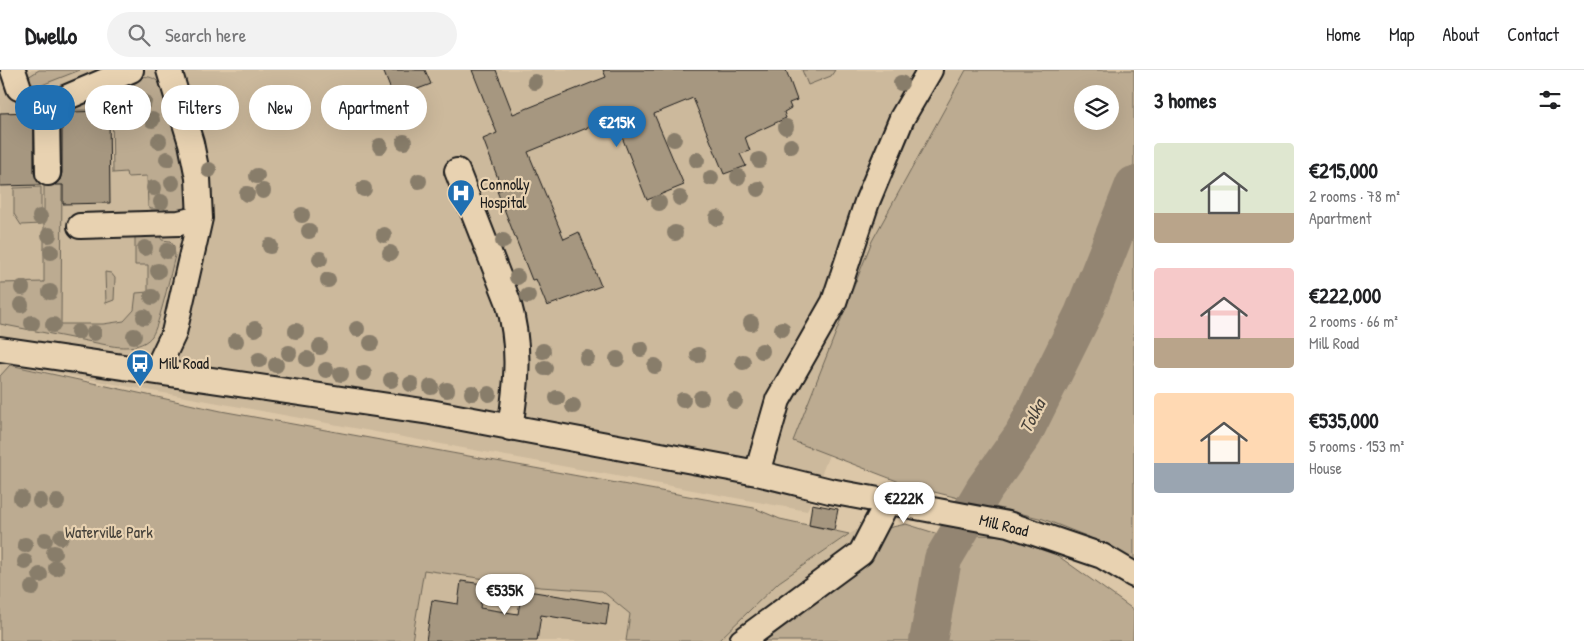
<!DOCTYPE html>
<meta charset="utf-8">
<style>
:root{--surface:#fff;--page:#f2f2f2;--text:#202124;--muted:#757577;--line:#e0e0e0;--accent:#1f6fb2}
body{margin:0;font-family:"Patrick Hand",sans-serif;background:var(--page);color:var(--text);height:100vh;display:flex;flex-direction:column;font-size:19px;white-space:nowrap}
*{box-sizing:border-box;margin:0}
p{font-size:16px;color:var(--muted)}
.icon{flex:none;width:28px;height:28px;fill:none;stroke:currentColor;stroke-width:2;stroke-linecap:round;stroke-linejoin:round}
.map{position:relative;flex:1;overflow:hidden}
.panel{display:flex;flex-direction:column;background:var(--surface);width:450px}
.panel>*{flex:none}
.hud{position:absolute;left:15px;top:15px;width:475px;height:45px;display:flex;gap:10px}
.tools{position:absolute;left:1074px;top:15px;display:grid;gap:10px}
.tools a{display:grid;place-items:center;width:45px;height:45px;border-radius:50%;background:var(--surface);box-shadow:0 5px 20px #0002;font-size:25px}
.price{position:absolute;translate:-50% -42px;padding:0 11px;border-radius:18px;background:#fff;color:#222;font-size:16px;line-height:32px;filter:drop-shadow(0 1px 2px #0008)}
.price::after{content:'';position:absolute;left:50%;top:30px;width:15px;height:11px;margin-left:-8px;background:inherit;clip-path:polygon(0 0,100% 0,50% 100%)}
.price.selected{background:var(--accent);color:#fff}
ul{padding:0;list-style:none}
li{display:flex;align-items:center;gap:15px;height:125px;padding:0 20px}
li span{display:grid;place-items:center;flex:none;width:140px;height:100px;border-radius:5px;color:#555}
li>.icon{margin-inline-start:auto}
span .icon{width:60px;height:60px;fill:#fffc;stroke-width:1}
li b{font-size:21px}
h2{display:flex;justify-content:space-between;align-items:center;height:60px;padding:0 20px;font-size:21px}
.pill{padding:0 18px;border-radius:22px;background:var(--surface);box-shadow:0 5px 20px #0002;font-size:18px;line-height:45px}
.pill.selected{background:var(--accent);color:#fff}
header{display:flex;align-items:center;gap:30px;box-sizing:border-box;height:70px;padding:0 25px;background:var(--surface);border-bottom:1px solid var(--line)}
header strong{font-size:24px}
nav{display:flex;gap:28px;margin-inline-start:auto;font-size:18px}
.search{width:350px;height:45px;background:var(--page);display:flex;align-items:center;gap:12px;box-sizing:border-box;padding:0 18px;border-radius:28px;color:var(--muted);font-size:19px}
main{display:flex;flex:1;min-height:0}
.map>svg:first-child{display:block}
</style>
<header>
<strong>Dwello</strong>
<div class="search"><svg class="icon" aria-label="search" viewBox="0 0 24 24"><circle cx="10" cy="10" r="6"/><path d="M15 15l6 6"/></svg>Search here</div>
<nav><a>Home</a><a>Map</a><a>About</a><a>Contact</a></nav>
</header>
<main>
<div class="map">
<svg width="1134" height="571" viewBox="0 0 1134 571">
<rect width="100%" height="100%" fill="#dcc7a8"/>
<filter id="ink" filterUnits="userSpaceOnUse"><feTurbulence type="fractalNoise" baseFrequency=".02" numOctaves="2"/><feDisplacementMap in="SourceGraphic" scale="10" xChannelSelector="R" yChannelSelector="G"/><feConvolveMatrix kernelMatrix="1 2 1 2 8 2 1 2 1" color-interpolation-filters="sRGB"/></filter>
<g filter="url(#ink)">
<!-- built -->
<path fill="#ccb99c" d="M 0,0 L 980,0 L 807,441 L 11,295 L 0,306 Z
M 868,455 L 868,491 L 797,545 L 758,571 L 718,571 L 779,512 L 849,464 Z
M 423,500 L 540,517 L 602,521 L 630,544 L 626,571 L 412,571 Z"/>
<!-- green -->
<path fill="#bcab91" stroke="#6c6456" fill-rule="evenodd" d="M 39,0 L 80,0 L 29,20 L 28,7 Z
M 802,0 L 835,0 L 831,6 L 808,15 Z
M 966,0 L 1134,0 L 1134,498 L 1089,467 L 1043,449 L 910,416 L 793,371 L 872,171 ZM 1082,24 L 1110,24 L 1110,51 L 1082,51 Z
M 137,7 C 144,6 150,6 156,10 C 175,24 186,107 190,132 L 181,142 L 165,145 L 164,139 L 151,139 L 148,137 L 147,106 L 127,107 L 126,102 L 113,103 L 112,40 L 70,40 L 71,33 Z
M 62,107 L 61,254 L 103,254 L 124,251 L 134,240 L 136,223 L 148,222 L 148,195 L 135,195 L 135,166 L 159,165 L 162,170 L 170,171 L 174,176 L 175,186 C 171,201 159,256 152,266 C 143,278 125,278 112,276 L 0,254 L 0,213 L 44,212 L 44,108 Z
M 41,117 L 41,154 L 21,155 L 14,144 L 14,118 Z
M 105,202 L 111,203 L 115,208 L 114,230 L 106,233 Z
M 10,295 L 221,341 L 754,438 L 780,449 L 849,464 L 779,512 L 718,571 L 626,571 L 630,544 L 602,521 L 540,517 L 424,500 L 412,571 L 0,571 L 0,306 Z
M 906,454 L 938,464 L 1015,466 L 1054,483 L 1134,540 L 1133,571 L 758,571 L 797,545 L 868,491 L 883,459 Z"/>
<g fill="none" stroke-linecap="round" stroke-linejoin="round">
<!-- river -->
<path stroke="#938572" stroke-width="38" d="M 928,571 L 943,489 L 985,418 L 1023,365 L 1083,244 L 1134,115"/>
</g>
<!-- building -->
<path fill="#a69780" stroke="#1c1c1c" d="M 383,0 L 425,0 L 431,14 L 394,28 Z
M 472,0 L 496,0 L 513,44 L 606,7 L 603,0 L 786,0 L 797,30 L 789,33 L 791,38 L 784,42 L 786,48 L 745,67 L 750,81 L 740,84 L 746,96 L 724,104 L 693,28 L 654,44 L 684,115 L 647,130 L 614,47 L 528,82 L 564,169 L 579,162 L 601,216 L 547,236 L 536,209 L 532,210 L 497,121 L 502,119 L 483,69 L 497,63 Z
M 109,41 L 110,133 L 63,134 L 63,115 L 55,115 L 60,110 L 62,103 L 62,44 L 68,42 Z
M 34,42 L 34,103 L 37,110 L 41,115 L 0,116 L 0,43 Z
M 812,434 L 838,439 L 834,460 L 809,455 Z
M 461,511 L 483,514 L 480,538 L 518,544 L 522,520 L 609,534 L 606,555 L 541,545 L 537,571 L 426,571 L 432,530 L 458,534 Z"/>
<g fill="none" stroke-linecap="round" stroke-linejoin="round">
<!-- minor casing -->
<g stroke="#1c1c1c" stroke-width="28">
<path id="minor" d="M 13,0 L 19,18
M 457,101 L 508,231 C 521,276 517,313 510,358
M 48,103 L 47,44 L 51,34 L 131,0
M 80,156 L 179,153 L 200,148
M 0,279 L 430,342 L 757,403 L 830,421 L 1008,454 L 1102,486 L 1134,505
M 156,301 L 174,263 L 200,148 L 198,108 L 191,73 L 169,0
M 757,403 L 778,330 L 834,232 L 867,132 L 902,48 L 930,0
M 742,571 L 861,483 L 888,431"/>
</g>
<!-- minor -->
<use href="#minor" stroke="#e8d2b1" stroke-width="24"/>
</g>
<!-- trees -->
<g fill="#887d6b">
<circle cx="535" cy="12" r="8"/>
<circle cx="901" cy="13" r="8"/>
<circle cx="144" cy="32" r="8"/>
<circle cx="111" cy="44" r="8"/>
<circle cx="152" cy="50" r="8"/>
<circle cx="786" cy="57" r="8"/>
<circle cx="674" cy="69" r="8"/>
<circle cx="159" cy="71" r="8"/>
<circle cx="404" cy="72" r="8"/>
<circle cx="380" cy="76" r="8"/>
<circle cx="791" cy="76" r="8"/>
<circle cx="167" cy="89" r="8"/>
<circle cx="697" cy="90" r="8"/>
<circle cx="759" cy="90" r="8"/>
<circle cx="209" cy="100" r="8"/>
<circle cx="257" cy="106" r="8"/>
<circle cx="738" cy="107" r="8"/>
<circle cx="711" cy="108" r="8"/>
<circle cx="419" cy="111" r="8"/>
<circle cx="172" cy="113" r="8"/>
<circle cx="154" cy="118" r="8"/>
<circle cx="364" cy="119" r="8"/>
<circle cx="758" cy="119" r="8"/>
<circle cx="263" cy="121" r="8"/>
<circle cx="247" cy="124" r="8"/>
<circle cx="680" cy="128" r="8"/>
<circle cx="161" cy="132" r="8"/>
<circle cx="659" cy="133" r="8"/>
<circle cx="302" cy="145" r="8"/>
<circle cx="40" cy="147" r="8"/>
<circle cx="717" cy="148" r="8"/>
<circle cx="309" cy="161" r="8"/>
<circle cx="675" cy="163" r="8"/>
<circle cx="49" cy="165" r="8"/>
<circle cx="384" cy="165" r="8"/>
<circle cx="503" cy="171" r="8"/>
<circle cx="270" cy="176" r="8"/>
<circle cx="145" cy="178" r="8"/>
<circle cx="167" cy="181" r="8"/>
<circle cx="51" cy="182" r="8"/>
<circle cx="390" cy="183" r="8"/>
<circle cx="320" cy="189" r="8"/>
<circle cx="158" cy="201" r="8"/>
<circle cx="517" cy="207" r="8"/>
<circle cx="328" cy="210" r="8"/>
<circle cx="22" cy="218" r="8"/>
<circle cx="50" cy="222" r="8"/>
<circle cx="528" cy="226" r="8"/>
<circle cx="152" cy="227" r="8"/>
<circle cx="21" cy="235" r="8"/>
<circle cx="144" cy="247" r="8"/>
<circle cx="32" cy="253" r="8"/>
<circle cx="751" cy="253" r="8"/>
<circle cx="53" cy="255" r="8"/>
<circle cx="255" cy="259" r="8"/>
<circle cx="357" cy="259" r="8"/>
<circle cx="782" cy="259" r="8"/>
<circle cx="296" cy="261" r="8"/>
<circle cx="78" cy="262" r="8"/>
<circle cx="94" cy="263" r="8"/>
<circle cx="134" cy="266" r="8"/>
<circle cx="236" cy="271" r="8"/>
<circle cx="371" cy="273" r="8"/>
<circle cx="320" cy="277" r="8"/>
<circle cx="641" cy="279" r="8"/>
<circle cx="543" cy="281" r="8"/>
<circle cx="762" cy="281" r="8"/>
<circle cx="289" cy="283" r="8"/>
<circle cx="698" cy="285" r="8"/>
<circle cx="587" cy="288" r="8"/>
<circle cx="307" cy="289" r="8"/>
<circle cx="617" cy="289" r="8"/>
<circle cx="259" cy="290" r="8"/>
<circle cx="743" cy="292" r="8"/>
<circle cx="276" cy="295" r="8"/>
<circle cx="655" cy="296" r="8"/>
<circle cx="545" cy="298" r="8"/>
<circle cx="326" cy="300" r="8"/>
<circle cx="364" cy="303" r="8"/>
<circle cx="341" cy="304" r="8"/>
<circle cx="391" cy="310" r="8"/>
<circle cx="411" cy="314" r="8"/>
<circle cx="431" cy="317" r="8"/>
<circle cx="447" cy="320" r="8"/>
<circle cx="472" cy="323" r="8"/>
<circle cx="489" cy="324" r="8"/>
<circle cx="557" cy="328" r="8"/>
<circle cx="701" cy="328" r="8"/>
<circle cx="683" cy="330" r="8"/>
<circle cx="735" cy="331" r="8"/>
<circle cx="573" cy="336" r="8"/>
<circle cx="21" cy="428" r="8"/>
<circle cx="40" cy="431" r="8"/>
<circle cx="57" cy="432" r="8"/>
<circle cx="61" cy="467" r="8"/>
<circle cx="45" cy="470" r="8"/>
<circle cx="25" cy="475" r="8"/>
<circle cx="54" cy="483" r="8"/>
<circle cx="25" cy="492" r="8"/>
<circle cx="56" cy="498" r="8"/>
<circle cx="40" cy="505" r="8"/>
<circle cx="32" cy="518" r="8"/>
</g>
</g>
<!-- icons -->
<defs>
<g id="hospital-pin" transform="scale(1.4375)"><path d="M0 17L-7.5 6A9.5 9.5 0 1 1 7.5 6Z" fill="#1f6fb2" stroke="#e8d2b1"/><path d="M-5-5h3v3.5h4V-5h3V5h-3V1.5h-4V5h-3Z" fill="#fff"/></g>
<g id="bus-pin" transform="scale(1.4375)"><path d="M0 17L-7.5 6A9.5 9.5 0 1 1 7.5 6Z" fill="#1f6fb2" stroke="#e8d2b1"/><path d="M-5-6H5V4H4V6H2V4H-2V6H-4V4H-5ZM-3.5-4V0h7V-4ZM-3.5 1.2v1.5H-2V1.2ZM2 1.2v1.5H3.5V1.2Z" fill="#fff"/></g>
</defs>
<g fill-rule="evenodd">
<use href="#hospital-pin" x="461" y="123"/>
<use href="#bus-pin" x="140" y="293"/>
</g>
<g text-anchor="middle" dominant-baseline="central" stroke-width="4.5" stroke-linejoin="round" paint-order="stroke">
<!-- poi labels -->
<g font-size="16" fill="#1c1c1c" stroke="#e8d2b1" text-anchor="start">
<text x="480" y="114">Connolly<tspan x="480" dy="18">Hospital</tspan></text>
<text x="159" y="293">Mill Road</text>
</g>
<!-- street labels -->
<g font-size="16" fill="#1c1c1c" stroke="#e8d2b1">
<text transform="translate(1004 455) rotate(14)">Mill Road</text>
</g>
<!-- park labels -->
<g font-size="16" fill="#444039" stroke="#e8d2b1">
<text x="109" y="462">Waterville Park</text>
</g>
<!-- water labels -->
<g font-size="18" font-style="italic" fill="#46413a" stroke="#e8d2b1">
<text transform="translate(1032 346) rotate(-63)">Tolka</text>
</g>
</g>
</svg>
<div class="tools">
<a><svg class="icon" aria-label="layers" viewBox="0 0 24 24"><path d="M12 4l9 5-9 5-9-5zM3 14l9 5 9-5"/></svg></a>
</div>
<b class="price selected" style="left:617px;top:78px">€215K</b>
<b class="price" style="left:904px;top:454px">€222K</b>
<b class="price" style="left:505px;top:546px">€535K</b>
<div class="hud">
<a class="pill selected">Buy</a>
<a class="pill">Rent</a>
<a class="pill">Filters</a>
<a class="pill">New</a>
<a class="pill">Apartment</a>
</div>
</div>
<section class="panel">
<h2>3 homes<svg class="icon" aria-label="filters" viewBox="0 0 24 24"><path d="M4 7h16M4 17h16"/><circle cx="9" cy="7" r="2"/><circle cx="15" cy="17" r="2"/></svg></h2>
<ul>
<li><span style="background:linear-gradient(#dfe7d0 70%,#b9a48a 0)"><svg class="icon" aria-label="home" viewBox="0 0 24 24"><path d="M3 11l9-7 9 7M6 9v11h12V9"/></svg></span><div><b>€215,000</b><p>2 rooms · 78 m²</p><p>Apartment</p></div></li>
<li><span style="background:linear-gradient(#f6c9c9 70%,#b9a48a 0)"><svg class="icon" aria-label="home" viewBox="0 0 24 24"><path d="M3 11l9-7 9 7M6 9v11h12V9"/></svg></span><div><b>€222,000</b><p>2 rooms · 66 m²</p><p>Mill Road</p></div></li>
<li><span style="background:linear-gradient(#ffd9b3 70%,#9aa5b1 0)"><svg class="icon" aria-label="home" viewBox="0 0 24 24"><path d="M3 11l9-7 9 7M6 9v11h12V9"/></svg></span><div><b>€535,000</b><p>5 rooms · 153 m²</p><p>House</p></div></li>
</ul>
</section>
</main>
